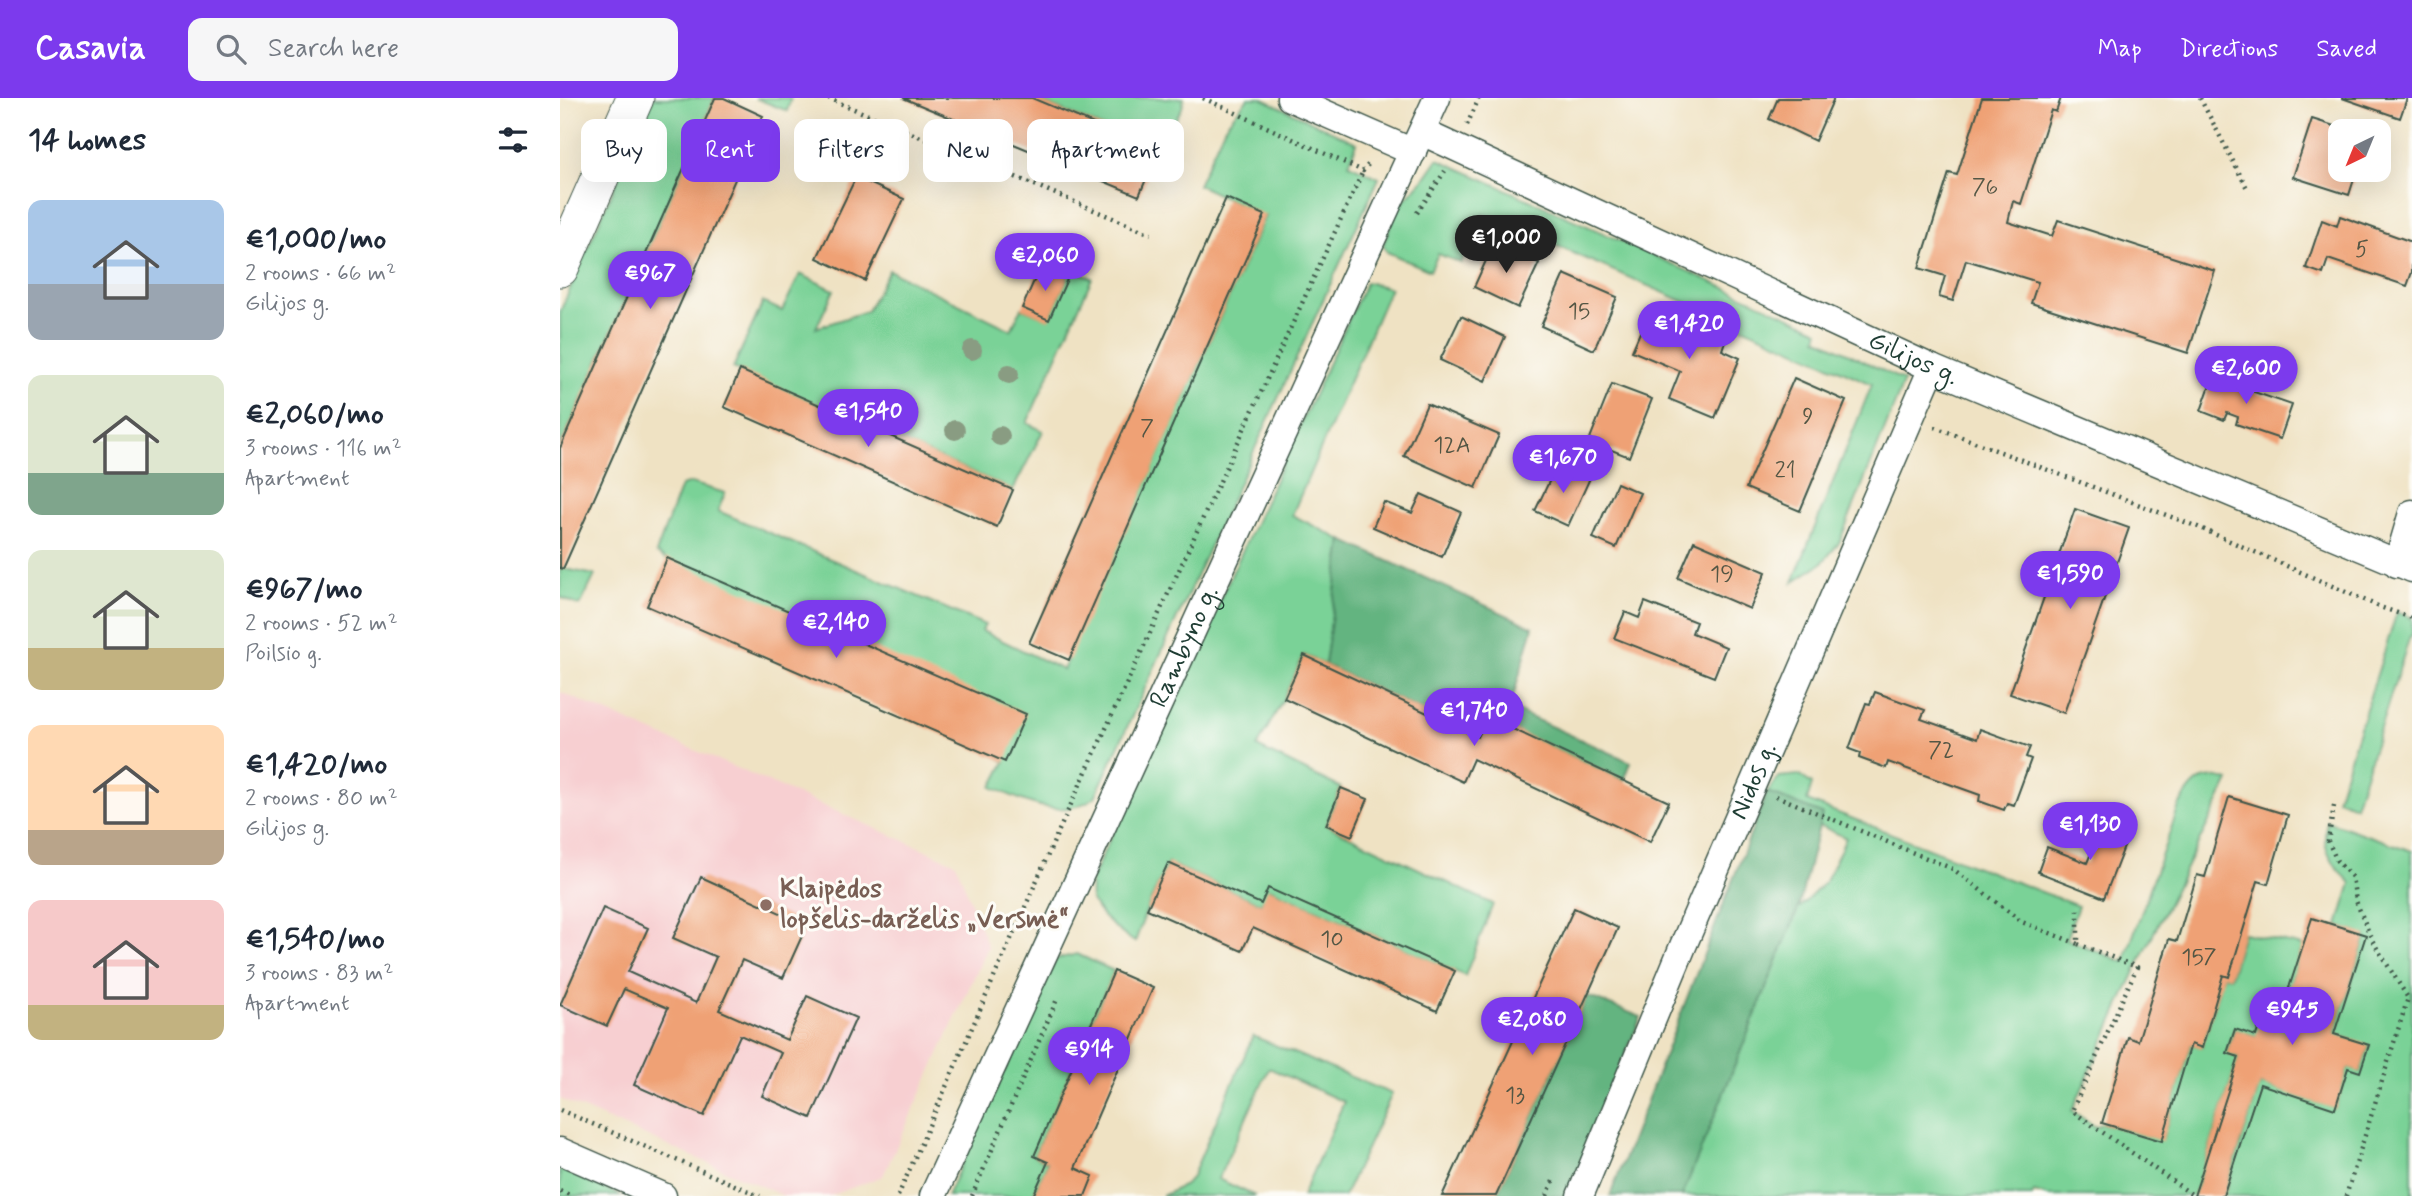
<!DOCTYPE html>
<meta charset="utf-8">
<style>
:root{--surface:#fff;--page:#f6f6f7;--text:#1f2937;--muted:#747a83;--accent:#7c3aed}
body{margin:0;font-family:Mynerve,sans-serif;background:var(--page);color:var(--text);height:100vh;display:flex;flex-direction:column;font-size:26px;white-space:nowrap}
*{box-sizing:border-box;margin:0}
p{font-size:23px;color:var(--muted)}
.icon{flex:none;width:38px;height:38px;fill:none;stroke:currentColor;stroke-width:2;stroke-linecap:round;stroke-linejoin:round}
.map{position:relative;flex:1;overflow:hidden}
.side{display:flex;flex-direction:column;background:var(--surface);width:560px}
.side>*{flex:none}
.top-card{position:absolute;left:21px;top:21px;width:665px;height:63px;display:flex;gap:14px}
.needle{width:46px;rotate:223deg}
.controls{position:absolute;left:1768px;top:21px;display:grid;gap:14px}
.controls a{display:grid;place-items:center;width:63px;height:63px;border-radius:14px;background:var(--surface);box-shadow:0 7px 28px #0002;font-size:35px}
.price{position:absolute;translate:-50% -60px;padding:0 16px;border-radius:24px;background:var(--accent);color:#fff;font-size:23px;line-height:46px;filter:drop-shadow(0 2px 4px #0008)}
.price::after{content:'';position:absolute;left:50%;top:42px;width:21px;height:16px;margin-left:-10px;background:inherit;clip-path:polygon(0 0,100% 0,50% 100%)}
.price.selected{background:#222;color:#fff}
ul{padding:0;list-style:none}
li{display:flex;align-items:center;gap:21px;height:175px;padding:0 28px}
li span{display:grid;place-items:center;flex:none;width:196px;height:140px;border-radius:14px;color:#555}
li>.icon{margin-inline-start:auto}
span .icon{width:84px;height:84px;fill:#fffc;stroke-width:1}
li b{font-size:30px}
h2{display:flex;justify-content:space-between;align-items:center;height:84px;padding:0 28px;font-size:30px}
.pill{padding:0 24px;border-radius:14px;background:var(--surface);box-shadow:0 7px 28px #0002;font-size:24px;line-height:63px}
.pill.selected{background:var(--accent);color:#fff}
header{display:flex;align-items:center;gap:42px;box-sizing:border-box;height:98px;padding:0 35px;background:var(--accent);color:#fff}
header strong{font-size:33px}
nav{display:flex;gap:38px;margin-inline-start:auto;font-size:24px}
.search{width:490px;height:63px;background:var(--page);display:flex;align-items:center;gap:18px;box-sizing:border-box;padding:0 24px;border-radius:14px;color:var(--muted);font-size:26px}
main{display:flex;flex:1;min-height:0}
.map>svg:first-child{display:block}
</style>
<header>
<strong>Casavia</strong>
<div class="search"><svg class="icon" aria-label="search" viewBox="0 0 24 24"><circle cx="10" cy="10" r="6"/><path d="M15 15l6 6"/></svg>Search here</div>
<nav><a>Map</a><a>Directions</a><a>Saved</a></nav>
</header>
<main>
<section class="side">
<h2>14 homes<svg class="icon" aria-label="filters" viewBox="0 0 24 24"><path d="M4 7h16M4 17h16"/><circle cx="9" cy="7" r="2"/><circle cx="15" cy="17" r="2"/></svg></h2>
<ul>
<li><span style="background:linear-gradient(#a9c7e8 60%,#9aa5b1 0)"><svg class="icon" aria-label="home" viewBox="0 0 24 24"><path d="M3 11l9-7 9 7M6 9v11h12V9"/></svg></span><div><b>€1,000/mo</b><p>2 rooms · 66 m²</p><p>Gilijos g.</p></div></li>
<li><span style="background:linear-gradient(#dfe7d0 70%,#7fa58c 0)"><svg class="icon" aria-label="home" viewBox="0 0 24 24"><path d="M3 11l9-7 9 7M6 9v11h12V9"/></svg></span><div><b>€2,060/mo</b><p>3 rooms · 116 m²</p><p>Apartment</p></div></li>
<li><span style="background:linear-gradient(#dfe7d0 70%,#c2b280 0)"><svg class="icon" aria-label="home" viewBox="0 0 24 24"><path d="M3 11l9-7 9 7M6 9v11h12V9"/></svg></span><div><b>€967/mo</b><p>2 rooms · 52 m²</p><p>Poilsio g.</p></div></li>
<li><span style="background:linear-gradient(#ffd9b3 75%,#b9a48a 0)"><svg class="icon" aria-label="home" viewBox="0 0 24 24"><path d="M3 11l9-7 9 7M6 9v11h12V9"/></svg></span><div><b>€1,420/mo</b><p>2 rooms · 80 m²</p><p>Gilijos g.</p></div></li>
<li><span style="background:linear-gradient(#f6c9c9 75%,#c2b280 0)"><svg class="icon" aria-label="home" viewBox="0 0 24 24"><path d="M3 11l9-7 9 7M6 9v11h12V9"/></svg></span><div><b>€1,540/mo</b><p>3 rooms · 83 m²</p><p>Apartment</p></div></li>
</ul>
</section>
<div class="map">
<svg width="1852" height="1098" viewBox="0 0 1852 1098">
<rect width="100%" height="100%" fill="#fdfcf7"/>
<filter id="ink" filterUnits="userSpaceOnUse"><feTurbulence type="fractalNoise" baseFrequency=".0143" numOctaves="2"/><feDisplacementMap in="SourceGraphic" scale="14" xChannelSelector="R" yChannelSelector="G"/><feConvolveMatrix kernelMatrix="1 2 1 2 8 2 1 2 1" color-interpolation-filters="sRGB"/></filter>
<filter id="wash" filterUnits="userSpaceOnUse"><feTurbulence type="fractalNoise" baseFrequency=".00686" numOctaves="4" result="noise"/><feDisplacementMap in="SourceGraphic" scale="28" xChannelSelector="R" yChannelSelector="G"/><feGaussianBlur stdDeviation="1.57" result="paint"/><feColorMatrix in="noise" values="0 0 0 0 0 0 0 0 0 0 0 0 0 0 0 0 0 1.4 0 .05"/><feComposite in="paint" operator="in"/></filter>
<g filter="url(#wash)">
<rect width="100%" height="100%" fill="#efe2c3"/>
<!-- built -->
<path fill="#f7cfd1" d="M 0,594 L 396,765 L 428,849 L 323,1078 L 270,1098 L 224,1098 L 0,1001 Z"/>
<!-- green -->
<path fill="#7ad297" stroke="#4c8866" stroke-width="2" d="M 93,0 L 155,0 L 0,350 L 0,214 Z
M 195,0 L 231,0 L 227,13 Z
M 472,0 L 624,0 L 622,10 L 598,53 Z
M 688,0 L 701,0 L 797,45 L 789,66 L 819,80 L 535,699 C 503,723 464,704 432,689 L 445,664 L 96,455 L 121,388 L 131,385 L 165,395 L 158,413 L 425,527 L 422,533 L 503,572 L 705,118 L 638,87 L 665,28 Z
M 878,61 L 1259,232 L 1257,240 L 1344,283 L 1279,445 L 1262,465 L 1233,484 L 1312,286 L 924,116 L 901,165 L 878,156 L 870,173 L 827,154 L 823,147 L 838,108 L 864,81 Z
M 486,158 L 532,180 L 467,325 L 483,333 L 453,392 L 173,270 L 203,204 L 222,213 L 240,176 L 274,192 L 256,230 L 307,213 L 329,172 L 451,232 L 462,210 L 489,221 L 508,179 L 481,167 Z
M 806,184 L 830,190 L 732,417 L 782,442 L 765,567 L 744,557 L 724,600 L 697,649 L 781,690 L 766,727 L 933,806 L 905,878 L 709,790 L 701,806 L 608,765 L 587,811 L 575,844 C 562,837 535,815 531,800 C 530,795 531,788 531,782 Z
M 0,470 L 35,477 L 20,508 L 0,499 Z
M 1837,514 L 1852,520 L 1852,538 L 1850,538 L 1795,708 L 1777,701 Z
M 1239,677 L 1252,686 L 1247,703 L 1518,808 L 1506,841 L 1564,864 L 1619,708 C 1632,685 1642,673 1669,683 L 1577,869 L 1512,1013 L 1536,1029 L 1542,1025 L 1602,1042 L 1631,946 L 1642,949 L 1663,877 L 1670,879 L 1683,835 L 1743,848 L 1722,910 L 1738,916 L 1731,935 L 1696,938 L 1674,931 L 1667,955 L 1679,959 L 1634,1098 L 1488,1098 L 1474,1094 L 1472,1098 L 1122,1098 L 1238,811 L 1266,783 L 1286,740 L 1259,727 L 1261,716 L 1207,694 L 1219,679 Z
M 1767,723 L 1852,753 L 1852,1098 L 1668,1098 L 1664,1097 L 1700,986 L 1775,1010 L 1788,970 L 1800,974 L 1809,948 L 1774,936 L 1806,838 L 1778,828 L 1791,785 C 1772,766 1760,751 1767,723 Z
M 517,856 L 554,873 L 474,1058 L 488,1064 L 473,1098 L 387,1098 L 496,861 Z
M 693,938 L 832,996 L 784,1098 L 742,1098 L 784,1004 L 709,970 L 658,1081 L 695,1098 L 602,1098 L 625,1087 L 632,1079 Z
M 0,1071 L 62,1098 L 0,1098 Z"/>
<!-- forest -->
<path fill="#63b480" stroke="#41785a" stroke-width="2" d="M 782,442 L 973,529 L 950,610 L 1071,664 L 1064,683 L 927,620 L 918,639 L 765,567 Z
M 1207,694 L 1262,716 L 1238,811 L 1122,1098 L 1050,1098 Z
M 1027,898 L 1081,919 L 1007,1098 L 936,1098 Z"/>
<g id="blocks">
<!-- building -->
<path fill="#efa175" d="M 155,0 L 164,0 L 203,18 L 3,471 L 0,470 L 0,350 Z
M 343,0 L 472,0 L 598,53 L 579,98 Z
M 1218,0 L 1274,0 L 1255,43 L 1209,21 Z
M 1422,0 L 1501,0 L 1496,14 L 1491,12 L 1461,106 L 1453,103 L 1448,124 L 1492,138 L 1498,122 L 1655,173 L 1628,255 L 1471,205 L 1478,184 L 1406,162 L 1393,203 L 1379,199 L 1385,178 L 1359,170 L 1389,75 L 1397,77 Z
M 1782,0 L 1847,0 L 1840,20 Z
M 1752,21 L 1790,33 L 1780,33 L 1780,72 L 1797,72 L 1789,97 L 1733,79 Z
M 296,79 L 344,101 L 305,183 L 257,160 Z
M 666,100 L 705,117 L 509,562 L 469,545 Z
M 1780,118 L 1852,144 L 1852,174 L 1847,188 L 1768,161 L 1763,176 L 1746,170 L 1762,122 L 1777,128 Z
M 934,145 L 979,165 L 958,210 L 914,189 Z
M 481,167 L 508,179 L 489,222 L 462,210 Z
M 1004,176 L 1057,199 L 1034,252 L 981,228 Z
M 1090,211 L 1165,243 L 1162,252 L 1180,260 L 1155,320 L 1109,301 L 1120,273 L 1072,253 Z
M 901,218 L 945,239 L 925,283 L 880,262 Z
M 180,272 L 453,392 L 437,429 L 164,309 Z
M 1655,273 L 1691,285 L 1688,292 L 1732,307 L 1720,341 L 1676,326 L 1678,319 L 1667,315 L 1664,322 L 1641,313 Z
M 1234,280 L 1286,303 L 1240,413 L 1186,390 Z
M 1052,286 L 1092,301 L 1069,359 L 1029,343 Z
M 867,306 L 939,337 L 916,390 L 844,358 Z
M 998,365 L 1030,380 L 1008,428 L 975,413 Z
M 1057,385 L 1080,395 L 1056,450 L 1033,440 Z
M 861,396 L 901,414 L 882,459 L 813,429 L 824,404 L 852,415 Z
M 1515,411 L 1569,430 L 1504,615 L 1450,596 Z
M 1134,443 L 1206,474 L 1190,511 L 1118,480 Z
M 107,460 L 466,616 L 445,664 L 87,508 Z
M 1085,504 L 1136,524 L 1132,535 L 1166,549 L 1154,579 L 1054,540 L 1065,514 L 1079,520 Z
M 744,557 L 918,639 L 927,619 L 1109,704 L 1090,744 L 913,661 L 903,684 L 724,600 Z
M 1315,594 L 1365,612 L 1361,621 L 1417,641 L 1420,631 L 1470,649 L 1466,659 L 1471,661 L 1454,707 L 1447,705 L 1444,712 L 1419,703 L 1420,697 L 1328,664 L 1326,670 L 1299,660 L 1300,655 L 1289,651 L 1306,605 L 1310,606 Z
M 781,690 L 808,701 L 792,738 L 766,727 Z
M 1669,699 L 1728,717 L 1708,786 L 1698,783 L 1669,879 L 1663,877 L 1642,950 L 1631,946 L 1602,1043 L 1542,1025 L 1568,939 L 1578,943 L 1609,841 L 1617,843 L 1637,777 L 1645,779 Z
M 1545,721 L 1571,731 L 1544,800 L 1478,774 L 1487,749 L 1527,765 Z
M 608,765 L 701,806 L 708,790 L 895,873 L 877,913 L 693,830 L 682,853 L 587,811 Z
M 141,779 L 247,827 L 223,880 L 182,862 L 159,912 L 227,942 L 247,898 L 296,920 L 251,1020 L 202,998 L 221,955 L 180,937 L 144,1018 L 74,987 L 108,910 L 64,891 L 47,928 L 0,907 L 43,810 L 88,830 L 68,874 L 136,905 L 156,859 L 113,840 Z
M 1014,810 L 1058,830 L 936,1098 L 882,1098 Z
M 1752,820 L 1806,837 L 1774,936 L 1809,947 L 1800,974 L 1788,970 L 1775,1011 L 1700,986 L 1663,1098 L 1634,1098 L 1679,959 L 1667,955 L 1675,931 L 1696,938 L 1700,925 L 1731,935 L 1738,916 L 1722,911 Z
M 554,873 L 593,890 L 515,1070 L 533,1078 L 525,1098 L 473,1098 L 488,1064 L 474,1058 Z"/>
</g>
</g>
<g filter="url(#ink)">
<use href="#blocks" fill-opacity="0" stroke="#3e5649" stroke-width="2"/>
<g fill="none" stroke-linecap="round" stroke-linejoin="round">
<!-- street casing -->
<g stroke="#3e5649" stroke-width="29">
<g id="street">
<path d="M 730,0 L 853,54"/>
<path id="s1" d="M 862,34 L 1372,270 L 1852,471"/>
<path d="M 1837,466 L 1852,415"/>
<path d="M 0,1053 L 103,1098"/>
<path id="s2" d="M 373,1098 L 877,0"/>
<path id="s3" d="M 1020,1098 L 1123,848 L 1372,270"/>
</g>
</g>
<!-- secondary casing -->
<g stroke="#3e5649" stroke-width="39">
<path id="secondary" d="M 0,170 L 75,0"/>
</g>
<!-- path -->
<path stroke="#3e5649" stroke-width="4.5" stroke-dasharray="2 5" stroke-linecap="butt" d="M 268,0 L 591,136
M 643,0 L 803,73 L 811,63
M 1640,0 L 1687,90
M 907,27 L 919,0
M 857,115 L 885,73
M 1375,329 L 1638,429 L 1820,509 L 1852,520
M 1216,698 L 1393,771 L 1462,824 L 1518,846 L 1518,808
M 1774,708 L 1768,743 L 1777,763 L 1792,779 L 1796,803 L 1812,842 L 1848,900 L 1786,1098
M 1518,846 L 1577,869 L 1512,1013 L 1634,1098
M 0,1012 L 200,1098
M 0,1093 L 12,1098
M 338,1098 L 495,741 L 803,73
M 412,1098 L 498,899
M 987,1098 L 993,1083"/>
<!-- street -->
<use href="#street" stroke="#fff" stroke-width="26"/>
<!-- secondary -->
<use href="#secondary" stroke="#fff" stroke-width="37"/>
</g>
<!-- trees -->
<g fill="#899c82">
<circle cx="412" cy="252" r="10"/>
<circle cx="449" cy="276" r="10"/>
<circle cx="395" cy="332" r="10"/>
<circle cx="440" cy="338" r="10"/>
</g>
</g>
<!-- markers -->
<circle fill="#8d6e63" stroke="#fdfcf7" stroke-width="2.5" cx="206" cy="807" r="7"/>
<g text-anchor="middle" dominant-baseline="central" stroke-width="6" stroke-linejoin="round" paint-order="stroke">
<!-- number labels -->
<g font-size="23" fill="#535644">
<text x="1425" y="90">76</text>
<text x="1802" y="152">5</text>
<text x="1019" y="214">15</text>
<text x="1248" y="319">9</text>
<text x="587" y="331">7</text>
<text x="892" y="348">12A</text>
<text x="1225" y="373">21</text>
<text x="1162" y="477">19</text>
<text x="1381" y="653">72</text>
<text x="772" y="842">10</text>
<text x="1639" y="860">157</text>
<text x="955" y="998">13</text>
</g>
<!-- street labels -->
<g font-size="26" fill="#1f3d34" stroke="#fdfcf7">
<text stroke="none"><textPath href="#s1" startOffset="541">Gilijos g.</textPath></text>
<text stroke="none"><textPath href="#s2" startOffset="604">Rambyno g.</textPath></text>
<text stroke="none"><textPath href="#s3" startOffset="450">Nidos g.</textPath></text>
</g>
<!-- education labels -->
<g font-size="26" font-weight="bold" fill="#785e54" stroke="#fdfcf7" text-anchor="start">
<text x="220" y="792">Klaipėdos<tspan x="220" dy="30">lopšelis-darželis „Versmė“</tspan></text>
</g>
</g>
</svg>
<div class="controls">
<a><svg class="needle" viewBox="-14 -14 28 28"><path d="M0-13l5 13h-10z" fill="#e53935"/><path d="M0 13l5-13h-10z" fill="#747a83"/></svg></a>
</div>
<b class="price selected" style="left:946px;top:177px">€1,000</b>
<b class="price" style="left:485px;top:195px">€2,060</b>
<b class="price" style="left:90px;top:213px">€967</b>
<b class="price" style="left:1129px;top:263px">€1,420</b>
<b class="price" style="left:1686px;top:308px">€2,600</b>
<b class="price" style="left:308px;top:351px">€1,540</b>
<b class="price" style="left:1003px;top:397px">€1,670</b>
<b class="price" style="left:1510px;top:513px">€1,590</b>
<b class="price" style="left:276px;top:562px">€2,140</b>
<b class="price" style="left:914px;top:650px">€1,740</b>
<b class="price" style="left:1530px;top:764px">€1,130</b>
<b class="price" style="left:1732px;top:949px">€945</b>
<b class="price" style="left:972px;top:959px">€2,080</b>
<b class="price" style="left:529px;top:989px">€914</b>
<div class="top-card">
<a class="pill">Buy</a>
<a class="pill selected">Rent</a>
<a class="pill">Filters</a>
<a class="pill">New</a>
<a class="pill">Apartment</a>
</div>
</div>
</main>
